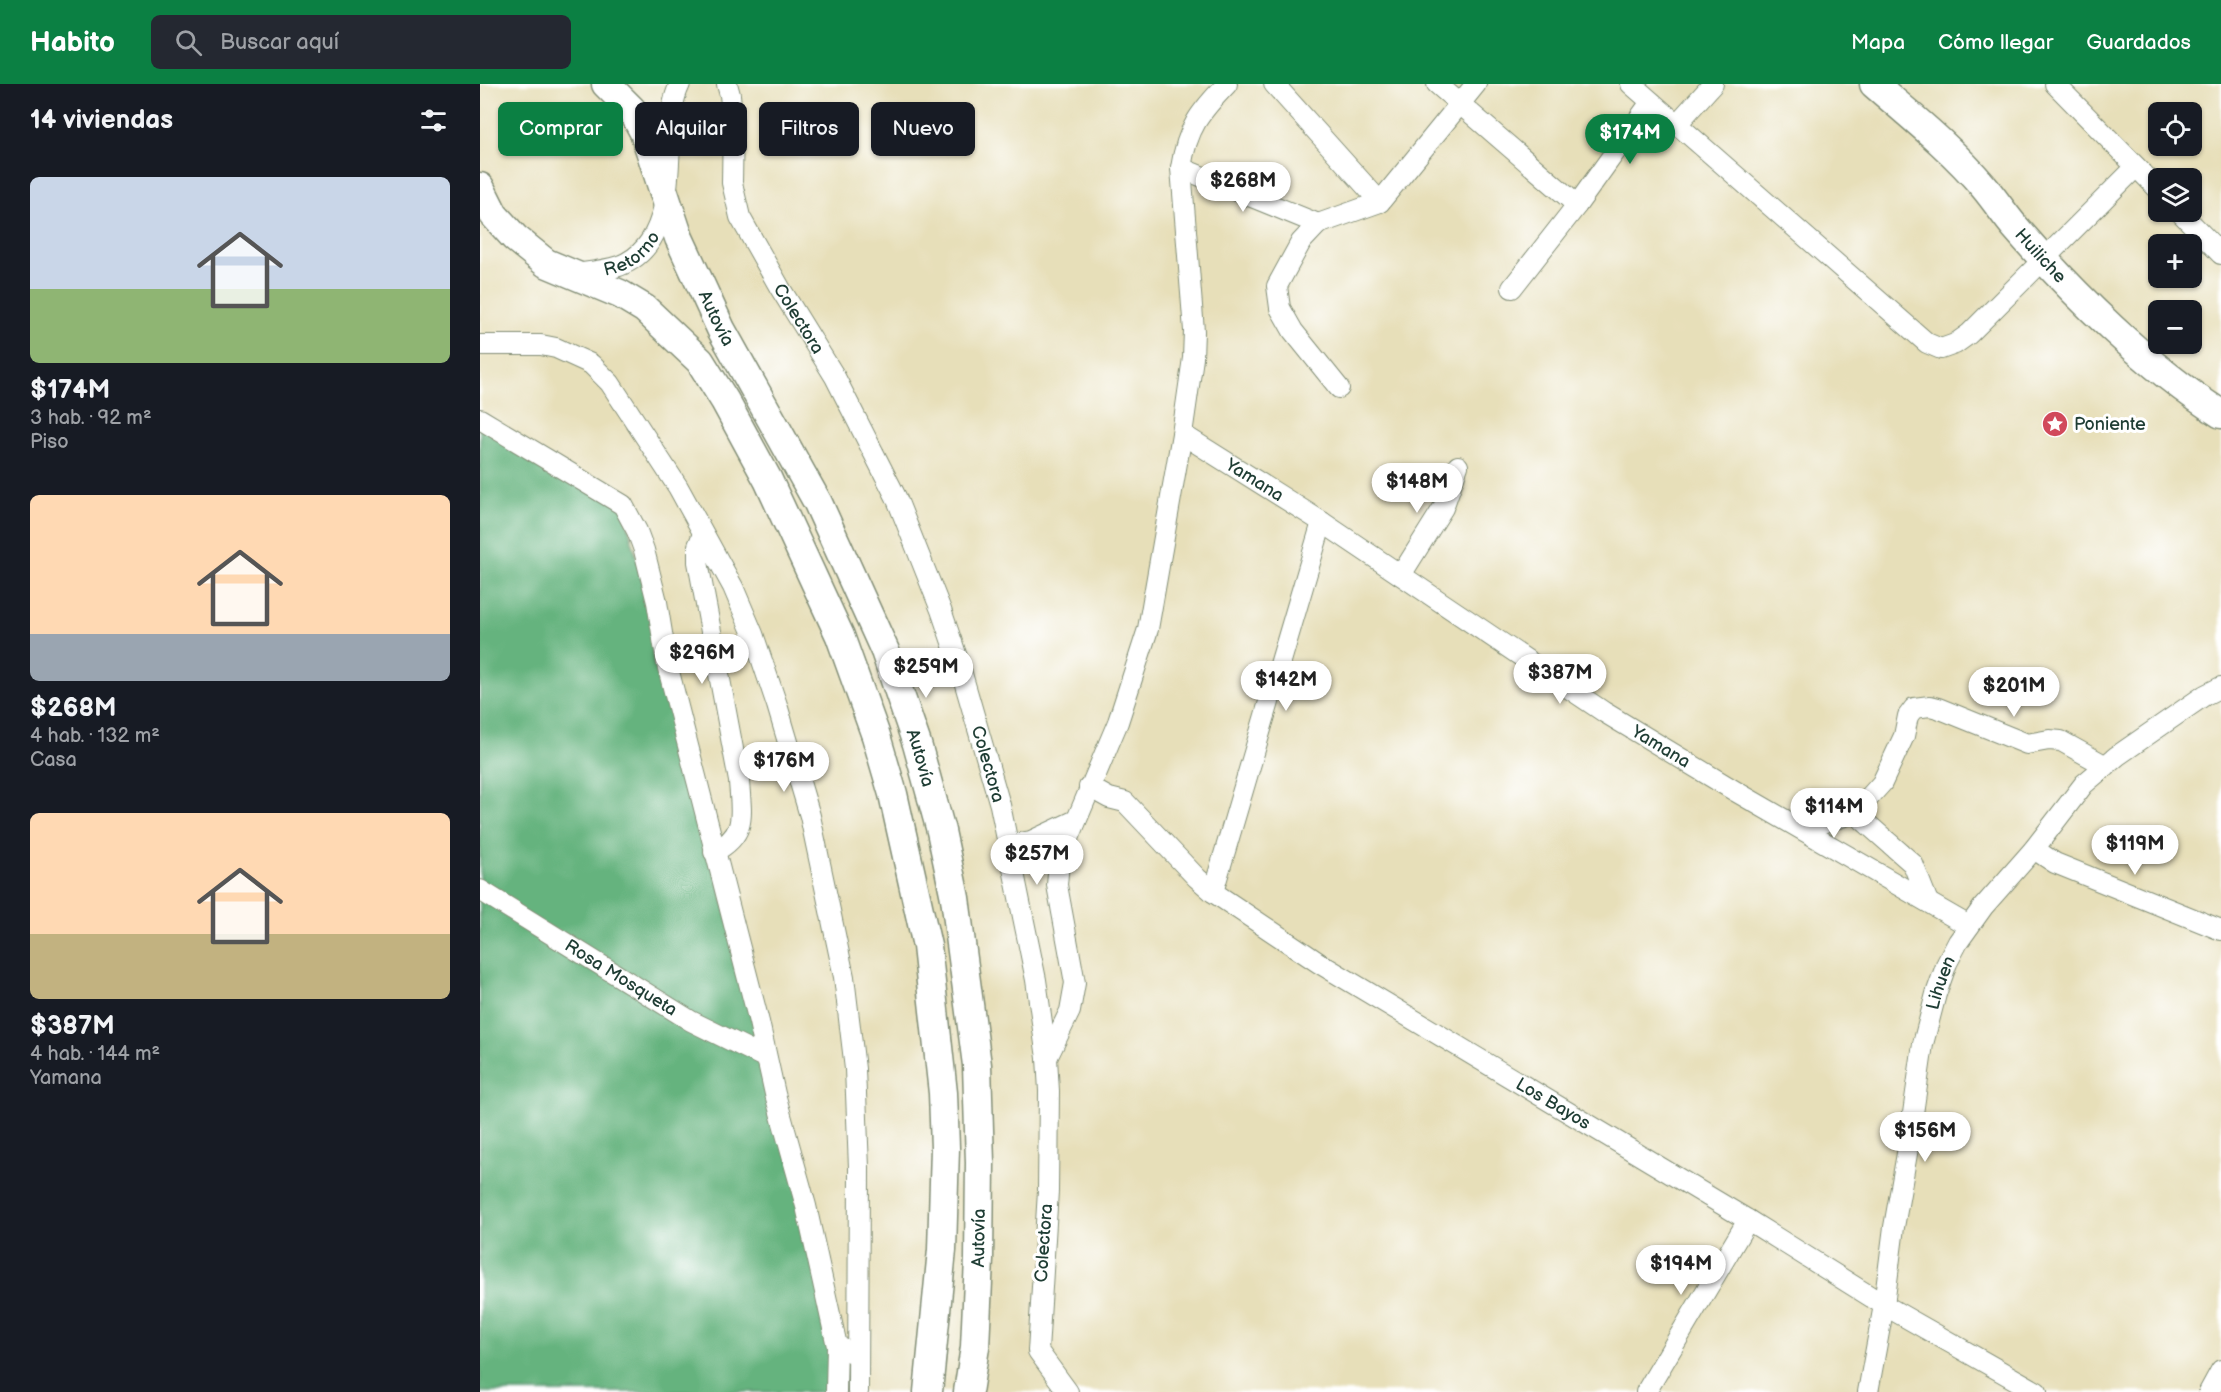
<!DOCTYPE html>
<html lang="es">
<meta charset="utf-8">
<style>
:root{--surface:#171b24;--page:#242831;--text:#f1f3f6;--muted:#9ea1a6;--accent:#0b8043}
body{margin:0;font-family:"Balsamiq Sans",sans-serif;background:var(--page);color:var(--text);height:100vh;display:flex;flex-direction:column;font-size:22px;white-space:nowrap}
*{box-sizing:border-box;margin:0}
p{font-size:20px;color:var(--muted)}
.icon{flex:none;width:33px;height:33px;fill:none;stroke:currentColor;stroke-width:2;stroke-linecap:round;stroke-linejoin:round}
.map{position:relative;flex:1;overflow:hidden}
.drawer{display:flex;flex-direction:column;background:var(--surface);width:480px}
.drawer>*{flex:none}
.top-card{position:absolute;left:18px;top:18px;width:570px;height:54px;display:flex;gap:12px}
.buttons{position:absolute;left:1668px;top:18px;display:grid;gap:12px}
.buttons a{display:grid;place-items:center;width:54px;height:54px;border-radius:9px;background:var(--surface);box-shadow:0 2px 4px #0004;font-size:30px}
.price{position:absolute;translate:-50% -51px;padding:0 14px;border-radius:21px;background:#fff;color:#222;font-size:20px;line-height:39px;filter:drop-shadow(0 2px 3px #0008)}
.price::after{content:'';position:absolute;left:50%;top:36px;width:18px;height:14px;margin-left:-9px;background:inherit;clip-path:polygon(0 0,100% 0,50% 100%)}
.price.active{background:var(--accent);color:#fff}
ul{padding:0;list-style:none}
li{display:grid;align-content:center;gap:12px;height:318px;padding:0 30px}
li span{display:grid;place-items:center;height:186px;border-radius:9px;color:#555}
li>.icon{margin-inline-start:auto}
span .icon{width:108px;height:108px;fill:#fffc;stroke-width:1}
li b{font-size:26px}
h2{display:flex;justify-content:space-between;align-items:center;height:72px;padding:0 30px;font-size:26px}
.pill{padding:0 21px;border-radius:9px;background:var(--surface);box-shadow:0 2px 4px #0004;font-size:21px;line-height:54px}
.pill.active{background:var(--accent);color:#fff}
header{display:flex;align-items:center;gap:36px;box-sizing:border-box;height:84px;padding:0 30px;background:var(--accent);color:#fff}
header strong{font-size:28px}
nav{display:flex;gap:33px;margin-inline-start:auto;font-size:21px}
.search{width:420px;height:54px;background:var(--page);display:flex;align-items:center;gap:15px;box-sizing:border-box;padding:0 21px;border-radius:9px;color:var(--muted);font-size:22px}
main{display:flex;flex:1;min-height:0}
.map>svg:first-child{display:block}
</style>
<header>
<strong>Habito</strong>
<div class="search"><svg class="icon" aria-label="search" viewBox="0 0 24 24"><circle cx="10" cy="10" r="6"/><path d="M15 15l6 6"/></svg>Buscar aquí</div>
<nav><a>Mapa</a><a>Cómo llegar</a><a>Guardados</a></nav>
</header>
<main>
<section class="drawer">
<h2>14 viviendas<svg class="icon" aria-label="filters" viewBox="0 0 24 24"><path d="M4 7h16M4 17h16"/><circle cx="9" cy="7" r="2"/><circle cx="15" cy="17" r="2"/></svg></h2>
<ul>
<li><span style="background:linear-gradient(#c9d6e8 60%,#8fb573 0)"><svg class="icon" aria-label="home" viewBox="0 0 24 24"><path d="M3 11l9-7 9 7M6 9v11h12V9"/></svg></span><div><b>$174M</b><p>3 hab. · 92 m²</p><p>Piso</p></div></li>
<li><span style="background:linear-gradient(#ffd9b3 75%,#9aa5b1 0)"><svg class="icon" aria-label="home" viewBox="0 0 24 24"><path d="M3 11l9-7 9 7M6 9v11h12V9"/></svg></span><div><b>$268M</b><p>4 hab. · 132 m²</p><p>Casa</p></div></li>
<li><span style="background:linear-gradient(#ffd9b3 65%,#c2b280 0)"><svg class="icon" aria-label="home" viewBox="0 0 24 24"><path d="M3 11l9-7 9 7M6 9v11h12V9"/></svg></span><div><b>$387M</b><p>4 hab. · 144 m²</p><p>Yamana</p></div></li>
</ul>
</section>
<div class="map">
<svg width="1741" height="1308" viewBox="0 0 1741 1308">
<rect width="100%" height="100%" fill="#fff"/>
<filter id="ink" filterUnits="userSpaceOnUse"><feTurbulence type="fractalNoise" baseFrequency=".0167" numOctaves="2"/><feDisplacementMap in="SourceGraphic" scale="12" xChannelSelector="R" yChannelSelector="G"/><feConvolveMatrix kernelMatrix="1 2 1 2 8 2 1 2 1" color-interpolation-filters="sRGB"/></filter>
<filter id="wash" filterUnits="userSpaceOnUse"><feTurbulence type="fractalNoise" baseFrequency=".008" numOctaves="4" result="noise"/><feDisplacementMap in="SourceGraphic" scale="24" xChannelSelector="R" yChannelSelector="G"/><feGaussianBlur stdDeviation="1.35" result="paint"/><feColorMatrix in="noise" values="0 0 0 0 0 0 0 0 0 0 0 0 0 0 0 0 0 1.4 0 .05"/><feComposite in="paint" operator="in"/></filter>
<g filter="url(#wash)">
<rect width="100%" height="100%" fill="#e7dfb9"/>
<!-- forest -->
<path fill="#65b37e" stroke="#427859" stroke-width="1.5" d="M 0,335 L 143,421 L 357,1262 L 377,1271 L 378,1308 L 0,1308 Z"/>
</g>
<g filter="url(#ink)">
<g fill="none" stroke-linecap="round" stroke-linejoin="round">
<!-- street casing -->
<g stroke="#838e76" stroke-width="22">
<g id="street">
<path id="s1" d="M 247,0 L 250,11 L 253,38 L 252,99 L 260,133 L 300,204 L 355,293 L 416,413 L 461,526 L 478,576 L 520,721 L 556,896 L 567,974 L 569,1007 L 568,1107 L 558,1267 L 588,1308"/>
<path d="M 794,0 L 900,118"/>
<path d="M 957,0 L 1097,121"/>
<path d="M 1151,0 L 1447,259 L 1461,265 L 1475,260 L 1489,250 L 1656,83"/>
<path d="M 1575,0 L 1678,105"/>
<path d="M 1197,40 L 1233,0"/>
<path d="M 701,84 L 838,140"/>
<path d="M 1700,128 L 1741,170"/>
<path id="s2" d="M 93,190 C 108,188 124,187 139,182 C 188,164 188,101 190,58 C 191,38 191,18 200,0"/>
<path d="M 1032,204 L 1097,121 L 1171,18"/>
<path d="M 0,261 L 61,261 L 76,264 L 111,280 L 130,299 L 198,403 L 253,503 L 273,550 L 297,621 L 330,732 L 364,893 L 375,985 L 379,1084 L 378,1308"/>
<path d="M 859,304 L 813,247 L 800,224 L 797,202 L 821,158 L 838,140 L 900,118 L 996,0"/>
<path d="M 0,335 L 143,421 L 157,447 L 164,466 L 177,518 L 187,580 L 279,938 L 295,1010 L 326,1122 L 357,1262 L 377,1271"/>
<path id="s3" d="M 702,350 L 842,438 L 1124,628 L 1255,707 L 1489,842"/>
<path d="M 223,450 L 218,462 L 218,478 L 259,697 C 261,730 268,750 234,768"/>
<path d="M 921,491 L 963,424 L 978,382"/>
<path id="s4" d="M 609,703 L 629,714 L 645,718 L 717,794 L 733,808 L 839,879 L 1268,1136 L 1404,1221 L 1557,1308"/>
<path d="M 1375,729 L 1433,780 L 1448,818"/>
<path d="M 1322,745 L 1375,729 L 1402,699 L 1424,652 L 1428,632 L 1434,624 L 1450,622 L 1458,624 L 1547,660 L 1569,656 L 1581,657 L 1626,682"/>
<path d="M 529,761 L 551,757 L 594,737"/>
<path d="M 1554,765 L 1575,779 L 1741,846"/>
<path id="s5" d="M 0,806 L 211,937 L 286,974"/>
<path d="M 733,808 L 842,438"/>
<path d="M 567,974 L 590,927 L 595,899 L 577,801 L 579,778 L 638,638 L 668,545 L 702,350 L 713,274 L 714,247 L 701,84 C 707,44 720,28 747,0"/>
<path d="M 356,1308 L 357,1262"/>
<path d="M 1166,1308 L 1268,1136"/>
<path id="s6" d="M 1388,1308 L 1404,1221 L 1414,1143 L 1428,1064 L 1443,960 L 1456,910 L 1467,879 L 1478,858 L 1503,823 L 1554,765 L 1604,700 L 1637,672 L 1725,611 L 1741,603"/>
<path d="M 1729,1308 L 1741,1286"/>
</g>
</g>
<!-- secondary casing -->
<g stroke="#838e76" stroke-width="31">
<g id="secondary">
<path id="s7" d="M 126,0 L 152,26 L 164,48 L 199,154 L 241,245 L 338,419 L 405,567 L 437,660 L 461,747 L 475,814 L 497,981 L 500,1079 L 499,1175 L 495,1263 L 488,1308"/>
<path id="s8" d="M 1394,0 C 1432,33 1472,65 1504,103 C 1515,116 1524,130 1535,143 C 1593,210 1667,283 1741,330"/>
<path d="M 0,103 L 14,131 L 35,154 L 66,179 L 140,210 L 165,225 L 220,277 L 245,317 L 288,396 L 360,552 L 396,652 L 413,710 L 447,862 L 463,1009 L 465,1064 L 462,1166 L 448,1308"/>
</g>
</g>
<!-- street -->
<use href="#street" stroke="#fff" stroke-width="20"/>
<!-- secondary -->
<use href="#secondary" stroke="#fff" stroke-width="28"/>
</g>
</g>
<!-- icons -->
<defs>
<g id="sight-disc" transform="scale(1.35)"><circle r="9.5" fill="#d1495b" stroke="#fff"/><path d="M0-6L1.8-2.2L6-1.7L2.9 1.2L3.7 5.4L0 3.3L-3.7 5.4L-2.9 1.2L-6-1.7L-1.8-2.2Z" fill="#fff"/></g>
</defs>
<g fill-rule="evenodd">
<use href="#sight-disc" x="1575" y="340"/>
</g>
<g text-anchor="middle" dominant-baseline="central" stroke-width="6" stroke-linejoin="round" paint-order="stroke">
<!-- street labels -->
<g font-size="18" fill="#1f3d34" stroke="#fff">
<text stroke="none"><textPath href="#s2" startOffset="64">Retorno</textPath></text>
<text stroke="none"><textPath href="#s8" startOffset="240">Huiliche</textPath></text>
<text stroke="none"><textPath href="#s7" startOffset="262">Autovía</textPath></text>
<text stroke="none"><textPath href="#s1" startOffset="252">Colectora</textPath></text>
<text stroke="none"><textPath href="#s3" startOffset="86">Yamana</textPath></text>
<text stroke="none"><textPath href="#s3" startOffset="572">Yamana</textPath></text>
<text stroke="none"><textPath href="#s7" startOffset="748">Autovía</textPath></text>
<text stroke="none"><textPath href="#s1" startOffset="738">Colectora</textPath></text>
<text stroke="none"><textPath href="#s5" startOffset="166">Rosa Mosqueta</textPath></text>
<text stroke="none"><textPath href="#s6" startOffset="416">Lihuen</textPath></text>
<text stroke="none"><textPath href="#s4" startOffset="566">Los Bayos</textPath></text>
<text transform="translate(499 1154) rotate(-89)">Autovía</text>
<text transform="translate(564 1159) rotate(-86)">Colectora</text>
</g>
<!-- poi labels -->
<g font-size="18" fill="#1f3d34" stroke="#fff" text-anchor="start">
<text x="1594" y="340">Poniente</text>
</g>
</g>
</svg>
<div class="buttons">
<a><svg class="icon" aria-label="locate" viewBox="0 0 24 24"><circle cx="12" cy="12" r="6"/><path d="M12 2v4M12 18v4M2 12h4M18 12h4"/></svg></a>
<a><svg class="icon" aria-label="layers" viewBox="0 0 24 24"><path d="M12 4l9 5-9 5-9-5zM3 14l9 5 9-5"/></svg></a>
<a>+</a>
<a>−</a>
</div>
<b class="price active" style="left:1150px;top:81px">$174M</b>
<b class="price" style="left:763px;top:129px">$268M</b>
<b class="price" style="left:937px;top:430px">$148M</b>
<b class="price" style="left:222px;top:601px">$296M</b>
<b class="price" style="left:446px;top:615px">$259M</b>
<b class="price" style="left:1080px;top:621px">$387M</b>
<b class="price" style="left:806px;top:628px">$142M</b>
<b class="price" style="left:1534px;top:634px">$201M</b>
<b class="price" style="left:304px;top:709px">$176M</b>
<b class="price" style="left:1354px;top:755px">$114M</b>
<b class="price" style="left:1655px;top:792px">$119M</b>
<b class="price" style="left:557px;top:802px">$257M</b>
<b class="price" style="left:1445px;top:1079px">$156M</b>
<b class="price" style="left:1201px;top:1212px">$194M</b>
<div class="top-card">
<a class="pill active">Comprar</a>
<a class="pill">Alquilar</a>
<a class="pill">Filtros</a>
<a class="pill">Nuevo</a>
</div>
</div>
</main>
